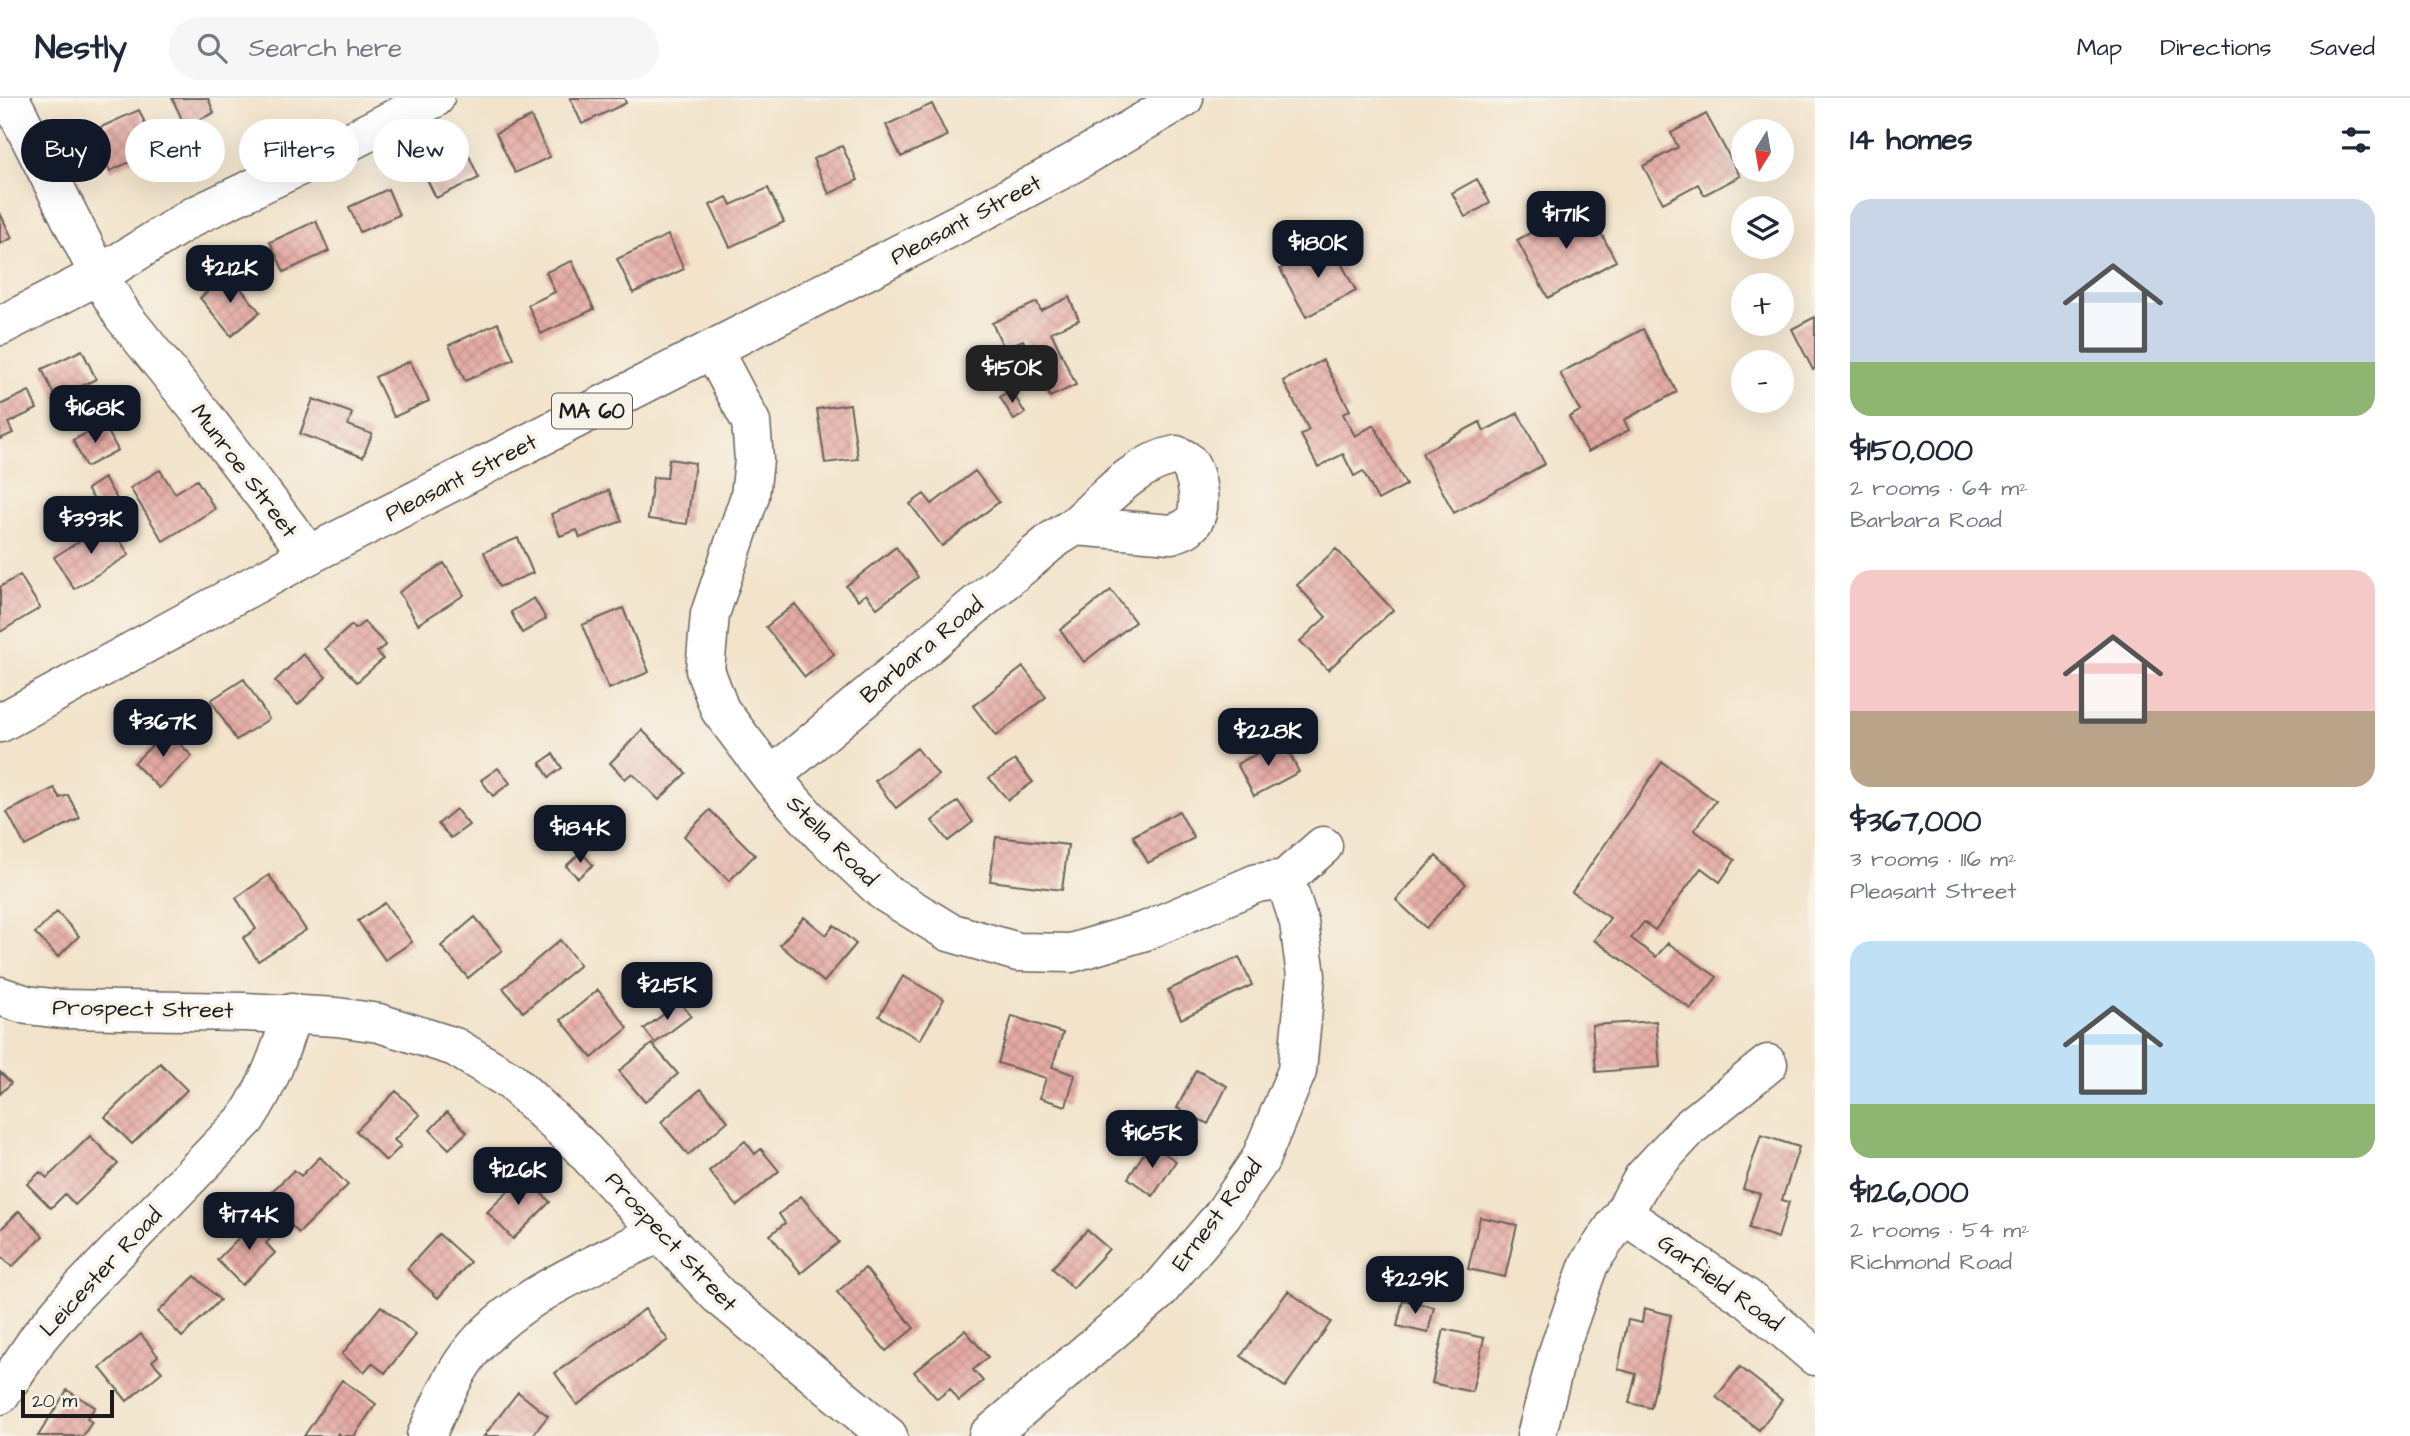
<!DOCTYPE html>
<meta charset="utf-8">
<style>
:root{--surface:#fff;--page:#f6f6f7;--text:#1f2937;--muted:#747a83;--line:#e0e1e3;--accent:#111827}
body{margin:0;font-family:"Architects Daughter",sans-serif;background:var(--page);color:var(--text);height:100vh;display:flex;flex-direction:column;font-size:26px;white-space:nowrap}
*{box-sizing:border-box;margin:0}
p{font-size:23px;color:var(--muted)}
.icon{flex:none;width:38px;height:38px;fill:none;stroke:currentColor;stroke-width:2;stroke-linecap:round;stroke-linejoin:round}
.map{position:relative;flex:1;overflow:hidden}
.details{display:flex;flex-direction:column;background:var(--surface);width:595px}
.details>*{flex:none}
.top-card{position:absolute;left:21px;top:21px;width:665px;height:63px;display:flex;gap:14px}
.needle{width:46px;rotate:191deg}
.buttons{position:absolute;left:1731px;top:21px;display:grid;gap:14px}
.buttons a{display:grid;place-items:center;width:63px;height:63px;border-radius:50%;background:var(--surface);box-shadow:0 7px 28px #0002;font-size:35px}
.scale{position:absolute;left:21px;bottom:18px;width:93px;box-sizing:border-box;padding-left:7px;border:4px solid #1c1c1c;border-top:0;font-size:19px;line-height:24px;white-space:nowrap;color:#1c1c1c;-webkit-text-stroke:5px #f7f3e8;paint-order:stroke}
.price{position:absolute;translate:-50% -60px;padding:0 16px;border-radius:14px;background:var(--accent);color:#fff;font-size:23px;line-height:46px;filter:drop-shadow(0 2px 4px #0008)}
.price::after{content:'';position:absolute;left:50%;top:42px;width:21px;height:16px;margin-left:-10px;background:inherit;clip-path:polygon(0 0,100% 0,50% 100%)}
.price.current{background:#222;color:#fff}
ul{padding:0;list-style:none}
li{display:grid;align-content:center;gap:14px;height:371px;padding:0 35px}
li span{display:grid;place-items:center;height:217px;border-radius:21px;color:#555}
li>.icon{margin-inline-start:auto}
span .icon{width:126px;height:126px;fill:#fffc;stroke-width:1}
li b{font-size:30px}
h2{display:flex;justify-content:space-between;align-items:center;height:84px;padding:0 35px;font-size:30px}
.pill{padding:0 24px;border-radius:32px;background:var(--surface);box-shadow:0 7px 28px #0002;font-size:24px;line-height:63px}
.pill.current{background:var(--accent);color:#fff}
header{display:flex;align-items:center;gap:42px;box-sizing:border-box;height:98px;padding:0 35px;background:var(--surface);border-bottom:2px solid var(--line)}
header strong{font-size:33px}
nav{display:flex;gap:38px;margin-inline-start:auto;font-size:24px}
.search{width:490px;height:63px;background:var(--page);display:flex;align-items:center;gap:18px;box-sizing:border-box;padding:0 24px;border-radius:38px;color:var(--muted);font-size:26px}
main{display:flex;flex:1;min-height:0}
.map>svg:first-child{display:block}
</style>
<header>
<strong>Nestly</strong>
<div class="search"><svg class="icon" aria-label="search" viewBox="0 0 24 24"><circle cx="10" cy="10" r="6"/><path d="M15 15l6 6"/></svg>Search here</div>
<nav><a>Map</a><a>Directions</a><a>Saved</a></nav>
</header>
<main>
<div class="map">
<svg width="1815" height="1338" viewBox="0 0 1815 1338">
<defs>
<pattern id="building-cross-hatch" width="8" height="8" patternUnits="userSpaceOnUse" patternTransform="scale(1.75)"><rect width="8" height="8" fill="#e4aaa4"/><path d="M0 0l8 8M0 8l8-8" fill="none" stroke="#c3928d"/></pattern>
</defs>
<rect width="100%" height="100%" fill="#f7f3e8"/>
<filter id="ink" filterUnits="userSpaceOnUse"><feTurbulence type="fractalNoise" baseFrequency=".0143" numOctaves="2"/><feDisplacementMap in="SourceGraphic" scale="14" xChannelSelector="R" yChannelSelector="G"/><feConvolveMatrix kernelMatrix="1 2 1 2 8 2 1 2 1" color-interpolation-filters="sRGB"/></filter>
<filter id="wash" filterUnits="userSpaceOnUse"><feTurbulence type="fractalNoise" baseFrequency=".00686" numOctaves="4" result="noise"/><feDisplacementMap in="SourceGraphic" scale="28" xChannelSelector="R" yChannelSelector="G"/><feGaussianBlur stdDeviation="1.57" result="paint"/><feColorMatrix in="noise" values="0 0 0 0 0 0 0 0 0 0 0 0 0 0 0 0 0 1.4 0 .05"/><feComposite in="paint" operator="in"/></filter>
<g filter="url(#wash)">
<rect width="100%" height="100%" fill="#f2e3ca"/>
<g id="blocks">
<!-- building -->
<path fill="url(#building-cross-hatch)" d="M 172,0 L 208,0 L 214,15 L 185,28 Z
M 570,0 L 624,0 L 626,5 L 582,26 Z
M 932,6 L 947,38 L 901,59 L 886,27 Z
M 139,12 L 157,52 L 110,73 L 92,33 Z
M 1706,16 L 1740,78 L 1704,97 L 1698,86 L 1663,105 L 1643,68 L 1678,49 L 1671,35 Z
M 531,19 L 550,59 L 515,75 L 496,35 Z
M 842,48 L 858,82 L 829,96 L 813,61 Z
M 465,49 L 479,80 L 436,100 L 421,69 Z
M 1477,81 L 1490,105 L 1465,119 L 1452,95 Z
M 768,90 L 784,124 L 730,149 L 710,107 L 727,99 L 731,107 Z
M 388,91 L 399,117 L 360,134 L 349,109 Z
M 1585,105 L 1616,163 L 1548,200 L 1517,142 Z
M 0,115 L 12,140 L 0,146 Z
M 316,123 L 329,153 L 284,174 L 270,144 Z
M 668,137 L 684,171 L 633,195 L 617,161 Z
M 1330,144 L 1356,193 L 1306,219 L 1280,171 Z
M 572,163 L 594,211 L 541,236 L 528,207 L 555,194 L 546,174 Z
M 229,176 L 260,214 L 231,238 L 200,200 Z
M 1069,199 L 1079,222 L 1051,234 L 1076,287 L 1050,299 L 1023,242 L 1004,250 L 992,225 L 1037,204 L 1041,213 Z
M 1815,219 L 1815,271 L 1813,272 L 1792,231 Z
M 498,225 L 514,261 L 465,283 L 449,247 Z
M 1643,231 L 1677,294 L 1624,322 L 1629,332 L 1588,354 L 1569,319 L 1580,313 L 1560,275 Z
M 82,252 L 96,281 L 56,301 L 42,271 Z
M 1323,262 L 1350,312 L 1343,316 L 1355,338 L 1374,327 L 1406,387 L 1378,402 L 1363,373 L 1354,378 L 1343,356 L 1318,369 L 1301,337 L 1309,332 L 1283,283 Z
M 410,263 L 429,303 L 394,319 L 375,279 Z
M 1011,292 L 1025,315 L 1014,322 L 1000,299 Z
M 29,293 L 37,311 L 8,325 L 13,335 L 0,341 L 0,307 Z
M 313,301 L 352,315 L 348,327 L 372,336 L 363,359 L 300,336 Z
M 850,306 L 858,361 L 825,365 L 817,311 Z
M 1518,315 L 1545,366 L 1454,415 L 1422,355 L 1480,324 L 1484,333 Z
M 104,326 L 118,352 L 86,369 L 73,342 Z
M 669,361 L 695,365 L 687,426 L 648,421 L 653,379 L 667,380 Z
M 160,372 L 175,395 L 197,382 L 215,411 L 163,443 L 130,390 Z
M 975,373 L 999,404 L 942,448 L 910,406 L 924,396 L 932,406 Z
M 104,380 L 117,401 L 100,411 L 87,391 Z
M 609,392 L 622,423 L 580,440 L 577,432 L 560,438 L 551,416 Z
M 109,425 L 129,457 L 74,491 L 54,459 Z
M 518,440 L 533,475 L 499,489 L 484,454 Z
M 896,449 L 918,479 L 877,510 L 866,496 L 858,502 L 846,488 Z
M 1336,451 L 1393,512 L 1328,572 L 1300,543 L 1326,519 L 1297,487 Z
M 444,465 L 464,497 L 418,526 L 399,494 Z
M 20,477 L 40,510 L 0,534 L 0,489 Z
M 1111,492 L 1135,524 L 1084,564 L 1060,532 Z
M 534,500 L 546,521 L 522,535 L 511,514 Z
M 795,506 L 834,556 L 805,579 L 766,529 Z
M 623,510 L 649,574 L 609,591 L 582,527 Z
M 364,524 L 386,547 L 377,554 L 383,561 L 357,584 L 325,551 L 352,527 L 355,531 Z
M 303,556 L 326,579 L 298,607 L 275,583 Z
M 1023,569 L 1046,599 L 996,638 L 973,608 Z
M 244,581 L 269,621 L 236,642 L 211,602 Z
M 642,632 L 686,675 L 659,702 L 632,675 L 625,681 L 610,665 Z
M 167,633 L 192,658 L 159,690 L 134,665 Z
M 1283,642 L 1299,674 L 1254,698 L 1237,666 Z
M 917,650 L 938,677 L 896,710 L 875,683 Z
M 553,656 L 562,670 L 549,679 L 540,665 Z
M 1015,662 L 1033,684 L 1008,702 L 989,680 Z
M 1662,664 L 1716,703 L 1694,732 L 1735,762 L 1720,784 L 1701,770 L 1655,832 L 1644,824 L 1631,840 L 1656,859 L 1668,845 L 1717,879 L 1691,911 L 1594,842 L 1610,820 L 1572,794 Z
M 498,670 L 510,685 L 493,698 L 481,682 Z
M 54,690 L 60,700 L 68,697 L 80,720 L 25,748 L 7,714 Z
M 958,703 L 973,724 L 948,743 L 932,723 Z
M 456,711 L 469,727 L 451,740 L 438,726 Z
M 710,712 L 755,757 L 729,783 L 684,738 Z
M 1179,713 L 1194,740 L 1148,765 L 1133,738 Z
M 996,739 L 1068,747 L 1062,792 L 990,783 Z
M 581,754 L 593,767 L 578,780 L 566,768 Z
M 1436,758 L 1466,786 L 1426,830 L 1396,802 Z
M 269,777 L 306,832 L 258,863 L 243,840 L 256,831 L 236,800 Z
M 385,805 L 412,844 L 385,862 L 358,823 Z
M 57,814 L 79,838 L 58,859 L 35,835 Z
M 475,819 L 502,852 L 468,880 L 441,848 Z
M 804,819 L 826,837 L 834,827 L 856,846 L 824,884 L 780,847 Z
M 560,842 L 580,867 L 523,914 L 503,890 Z
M 1239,859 L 1252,887 L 1181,921 L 1168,892 Z
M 903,878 L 944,901 L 920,942 L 879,918 Z
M 598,892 L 628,930 L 592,960 L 561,922 Z
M 680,904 L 691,918 L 655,945 L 644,931 Z
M 1012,918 L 1063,935 L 1052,969 L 1075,977 L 1066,1008 L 1040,1000 L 1046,980 L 998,965 Z
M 1656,923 L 1660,969 L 1596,974 L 1592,927 Z
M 652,946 L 678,976 L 645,1004 L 619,973 Z
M 160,965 L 187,992 L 132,1046 L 105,1019 Z
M 1196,972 L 1227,988 L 1208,1026 L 1177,1010 Z
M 0,974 L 11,985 L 0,996 Z
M 701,991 L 728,1023 L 688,1057 L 661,1024 Z
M 396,993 L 420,1017 L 394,1042 L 401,1048 L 386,1063 L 356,1033 Z
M 447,1014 L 467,1034 L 449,1051 L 430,1032 Z
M 1761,1037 L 1799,1049 L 1782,1102 L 1789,1104 L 1778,1140 L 1749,1130 L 1760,1096 L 1743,1091 Z
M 90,1038 L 118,1066 L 75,1107 L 65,1096 L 51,1110 L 27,1086 L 40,1074 L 47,1080 Z
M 745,1043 L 755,1056 L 761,1051 L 779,1073 L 737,1108 L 709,1073 Z
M 1150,1046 L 1176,1063 L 1153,1098 L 1128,1080 Z
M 320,1059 L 348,1087 L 299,1135 L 264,1101 L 294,1072 L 301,1078 Z
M 524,1078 L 550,1104 L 513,1141 L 487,1114 Z
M 801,1098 L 839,1144 L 801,1175 L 770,1137 L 785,1125 L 779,1116 Z
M 19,1113 L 43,1138 L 12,1169 L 0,1157 L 0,1132 Z
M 260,1118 L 276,1135 L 266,1145 L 275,1155 L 242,1187 L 217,1162 Z
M 1480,1119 L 1517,1127 L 1505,1179 L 1468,1171 Z
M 1087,1132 L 1109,1151 L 1073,1190 L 1052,1170 Z
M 439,1136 L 470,1164 L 438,1200 L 407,1171 Z
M 865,1170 L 914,1230 L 886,1253 L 837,1194 Z
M 195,1178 L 220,1202 L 182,1239 L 158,1214 Z
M 1288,1193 L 1331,1224 L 1285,1289 L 1241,1258 Z
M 1403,1202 L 1434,1209 L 1428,1235 L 1397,1228 Z
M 381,1208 L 416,1237 L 385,1275 L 372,1265 L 364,1274 L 342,1256 Z
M 1644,1210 L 1671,1217 L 1651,1310 L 1629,1305 L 1636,1276 L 1618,1271 L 1628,1222 L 1642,1225 Z
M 645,1211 L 668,1242 L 577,1307 L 555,1275 Z
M 1444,1231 L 1484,1240 L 1472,1294 L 1432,1285 Z
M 965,1232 L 988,1259 L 973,1272 L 983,1283 L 959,1303 L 950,1291 L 937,1301 L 914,1274 Z
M 141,1236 L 158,1258 L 152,1263 L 162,1274 L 127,1303 L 100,1270 Z
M 1740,1269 L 1782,1302 L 1759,1332 L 1716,1299 Z
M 342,1282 L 376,1306 L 354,1338 L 343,1338 L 338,1335 L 336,1338 L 304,1338 Z
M 67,1292 L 95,1309 L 87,1321 L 92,1324 L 83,1338 L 38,1338 Z
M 518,1294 L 548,1318 L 532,1338 L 484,1338 Z"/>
</g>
</g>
<g filter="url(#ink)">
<use href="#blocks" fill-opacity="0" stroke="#676259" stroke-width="2"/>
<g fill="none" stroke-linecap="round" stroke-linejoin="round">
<!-- minor casing -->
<g stroke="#676259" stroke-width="41">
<path id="minor" d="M 10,0 L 99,177 L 123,218 L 206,321 L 309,457
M 0,228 L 99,177 L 194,118 L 319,59 L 435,0
M 713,252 L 751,324 L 754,362 L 750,398 L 710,516 L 705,572 L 720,612 L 771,679 L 822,736 L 884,794 L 949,834 L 1018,854 L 1071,855 L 1145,833 L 1257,785 L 1285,781 L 1323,748
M 771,679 L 1053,442 L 1075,428 L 1171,436 C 1180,433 1189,431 1194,422 C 1203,408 1197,373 1186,362 C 1183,360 1179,358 1176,357 C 1135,365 1106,400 1075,428
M 0,898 L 27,907 L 61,911 L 245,914 L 337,919 L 379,925 L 455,949 L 511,983 L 579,1047 L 718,1197 L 888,1338
M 1623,1116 L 1748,1201 L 1815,1258
M 0,1297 L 39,1239 L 70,1202 L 246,1021 C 269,986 280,955 292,915
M 426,1338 C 437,1314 447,1289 462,1266 C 504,1201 594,1168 661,1134
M 988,1338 L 1157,1195 L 1222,1118 L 1260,1062 L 1297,973 L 1306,878 L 1299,824 L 1285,781
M 1536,1338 L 1558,1254 L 1589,1166 L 1623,1116 L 1643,1080 L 1690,1029 L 1768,966"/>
</g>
<!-- major casing -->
<g stroke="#676259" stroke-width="41">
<path id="major" d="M 0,625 L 309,457 L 989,110 L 1059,73 L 1184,0"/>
</g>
<!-- minor -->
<use href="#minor" stroke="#fff" stroke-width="38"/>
<!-- major -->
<use href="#major" stroke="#fff" stroke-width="38"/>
</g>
</g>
<g text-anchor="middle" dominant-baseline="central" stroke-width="7" stroke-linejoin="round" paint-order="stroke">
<!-- shield labels -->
<rect fill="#f7f3e8" stroke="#5e5c59" stroke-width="2" x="552" y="295.5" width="80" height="35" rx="5"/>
<g font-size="21" font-weight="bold" fill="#1c1c1c">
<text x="592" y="313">MA 60</text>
</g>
<!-- street labels -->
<g font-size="23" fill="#1c1c1c" stroke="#f7f3e8">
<text transform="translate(966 122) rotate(-28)">Pleasant Street</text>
<text transform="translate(244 373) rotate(53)">Munroe Street</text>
<text transform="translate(461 380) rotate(-27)">Pleasant Street</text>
<text transform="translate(922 552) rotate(-40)">Barbara Road</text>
<text transform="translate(832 743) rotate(45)">Stella Road</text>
<text transform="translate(143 911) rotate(1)">Prospect Street</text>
<text transform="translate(1217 1117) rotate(-53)">Ernest Road</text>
<text transform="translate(671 1144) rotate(47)">Prospect Street</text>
<text transform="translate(101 1174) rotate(-47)">Leicester Road</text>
<text transform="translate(1720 1185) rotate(36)">Garfield Road</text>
</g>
</g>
</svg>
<div class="buttons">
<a><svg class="needle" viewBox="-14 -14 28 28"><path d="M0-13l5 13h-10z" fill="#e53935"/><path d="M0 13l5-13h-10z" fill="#747a83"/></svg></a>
<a><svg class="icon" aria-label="layers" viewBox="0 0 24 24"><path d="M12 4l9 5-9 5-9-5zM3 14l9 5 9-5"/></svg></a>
<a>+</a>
<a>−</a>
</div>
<div class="scale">20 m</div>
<b class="price" style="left:1566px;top:153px">$171K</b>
<b class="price" style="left:1318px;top:182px">$180K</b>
<b class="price" style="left:230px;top:207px">$212K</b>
<b class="price current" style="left:1012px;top:307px">$150K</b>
<b class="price" style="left:95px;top:347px">$168K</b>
<b class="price" style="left:91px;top:458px">$393K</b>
<b class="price" style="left:163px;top:661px">$367K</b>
<b class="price" style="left:1268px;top:670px">$228K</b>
<b class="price" style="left:580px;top:767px">$184K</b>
<b class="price" style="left:667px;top:924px">$215K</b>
<b class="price" style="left:1152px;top:1072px">$165K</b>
<b class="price" style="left:518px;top:1109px">$126K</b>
<b class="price" style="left:249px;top:1154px">$174K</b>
<b class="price" style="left:1415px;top:1218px">$229K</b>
<div class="top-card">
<a class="pill current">Buy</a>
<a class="pill">Rent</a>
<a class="pill">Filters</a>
<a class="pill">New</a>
</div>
</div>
<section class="details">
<h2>14 homes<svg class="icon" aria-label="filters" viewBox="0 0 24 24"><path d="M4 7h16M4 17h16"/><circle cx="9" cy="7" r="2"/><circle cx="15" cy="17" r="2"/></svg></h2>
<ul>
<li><span style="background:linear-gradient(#c9d6e8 75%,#8fb573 0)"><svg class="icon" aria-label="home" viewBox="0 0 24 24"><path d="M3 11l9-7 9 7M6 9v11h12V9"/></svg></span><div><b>$150,000</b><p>2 rooms · 64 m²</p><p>Barbara Road</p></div></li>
<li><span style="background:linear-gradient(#f6c9c9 65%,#b9a48a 0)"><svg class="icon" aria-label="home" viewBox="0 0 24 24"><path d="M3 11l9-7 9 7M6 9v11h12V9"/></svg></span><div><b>$367,000</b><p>3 rooms · 116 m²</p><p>Pleasant Street</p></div></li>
<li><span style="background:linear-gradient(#bfe0f5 75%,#8fb573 0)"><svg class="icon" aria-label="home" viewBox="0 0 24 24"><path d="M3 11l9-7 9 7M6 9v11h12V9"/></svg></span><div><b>$126,000</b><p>2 rooms · 54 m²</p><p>Richmond Road</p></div></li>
</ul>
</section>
</main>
